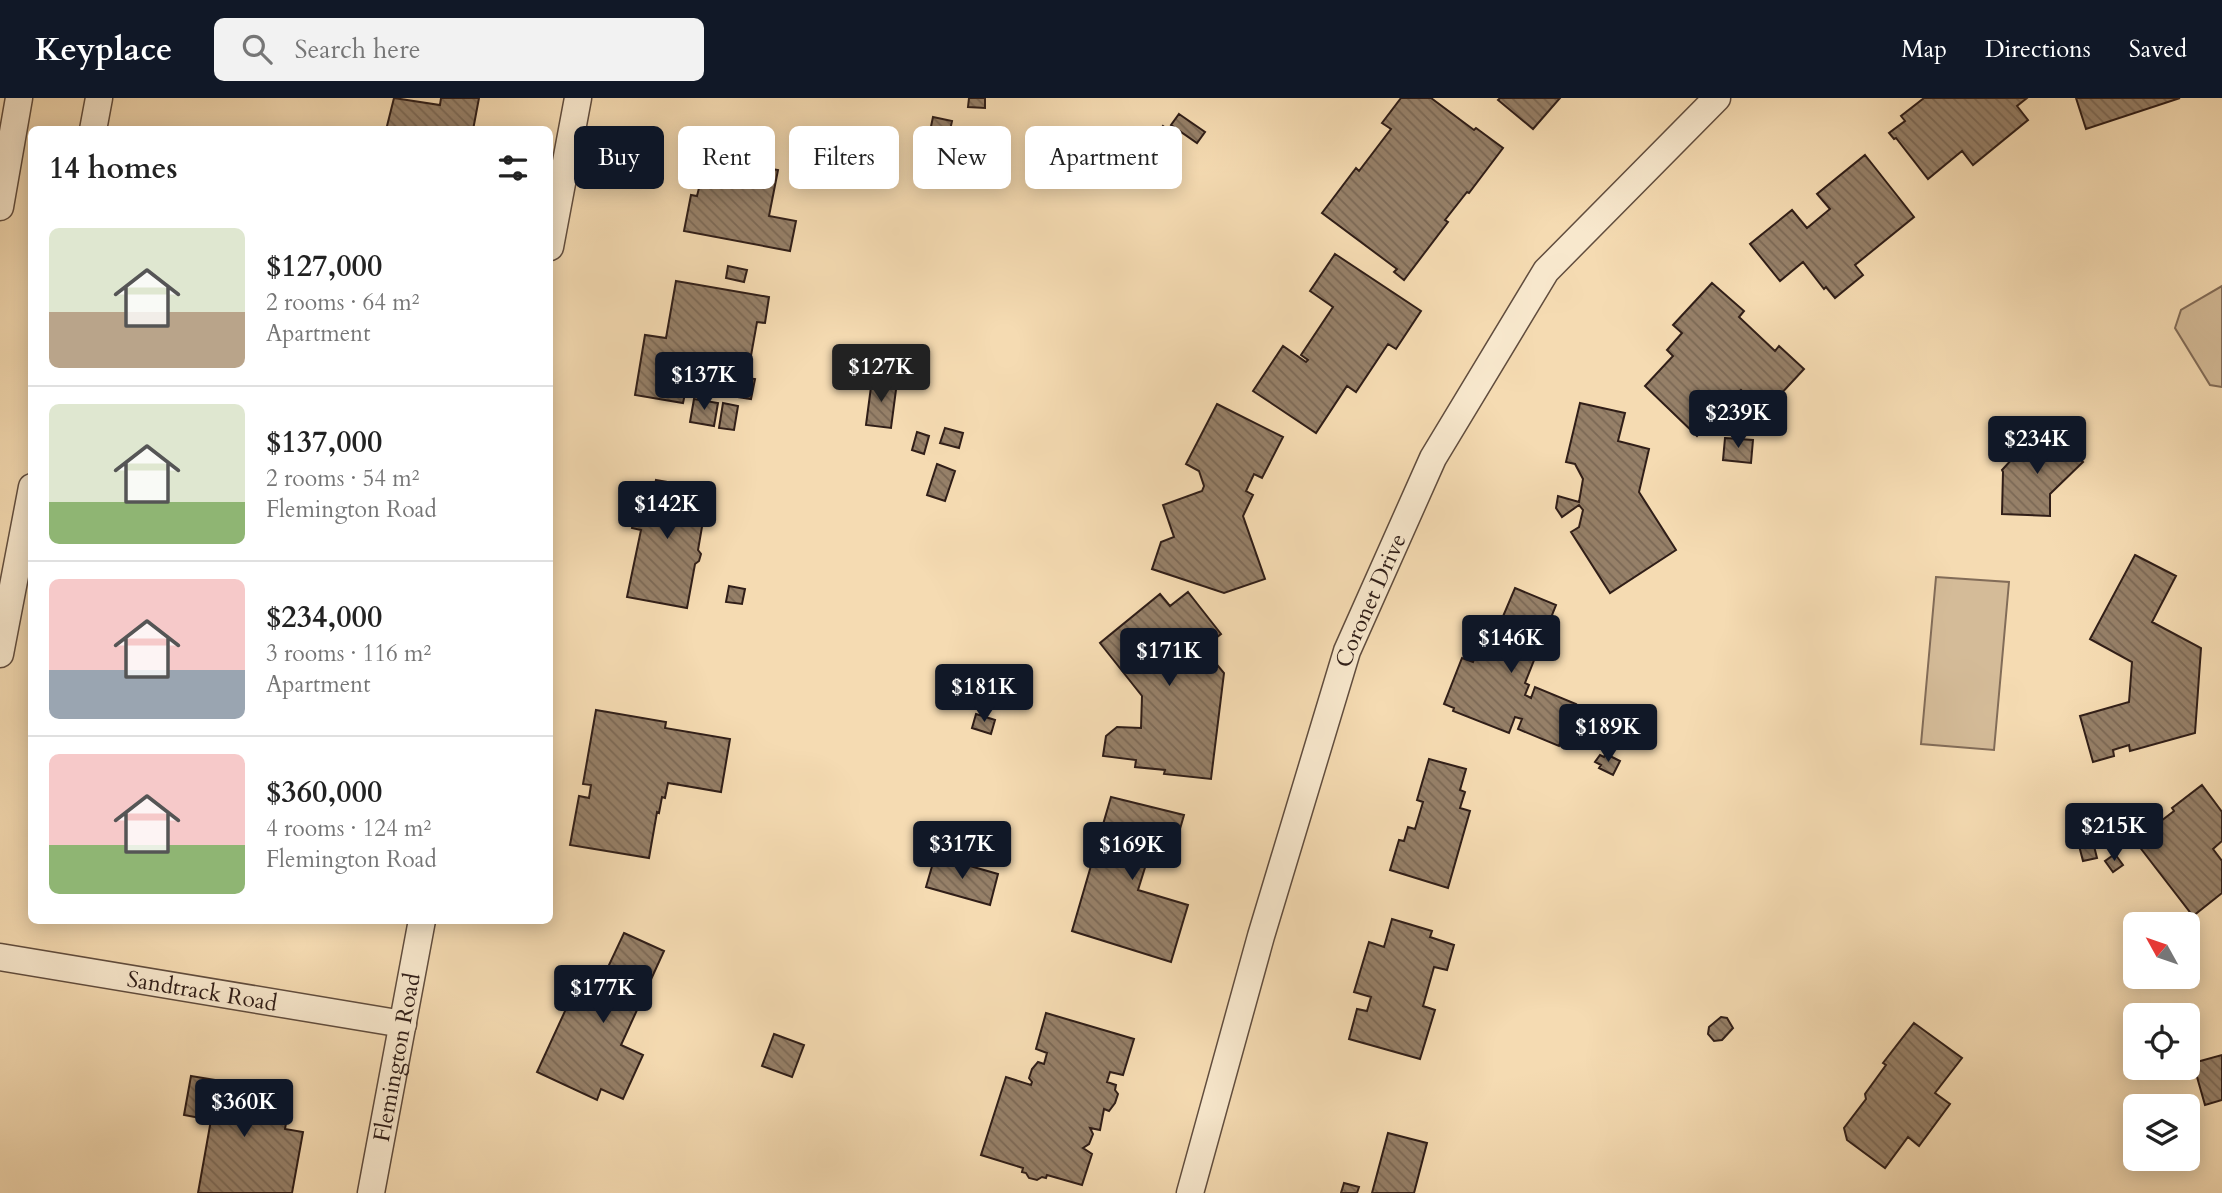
<!DOCTYPE html>
<meta charset="utf-8">
<style>
:root{--surface:#fff;--page:#f2f2f2;--text:#222;--muted:#767676;--line:#e0e0e0;--accent:#111827}
body{margin:0;font-family:Cardo,serif;background:var(--page);color:var(--text);height:100vh;display:flex;flex-direction:column;font-size:26px;white-space:nowrap}
*{box-sizing:border-box;margin:0}
p{font-size:23px;color:var(--muted)}
.icon{flex:none;width:38px;height:38px;fill:none;stroke:currentColor;stroke-width:2;stroke-linecap:round;stroke-linejoin:round}
.map{position:relative;flex:1;overflow:hidden}
.drawer{position:absolute;left:28px;top:28px;width:525px;height:798px;display:flex;flex-direction:column;background:var(--surface);border-radius:10px;box-shadow:0 4px 18px #0003}
.drawer>*{flex:none}
.hud{position:absolute;left:574px;top:28px;width:665px;height:63px;display:flex;gap:14px}
.needle{width:46px;rotate:310deg}
.fabs{position:absolute;left:2123px;top:814px;display:grid;gap:14px}
.fabs a{display:grid;place-items:center;width:77px;height:77px;border-radius:10px;background:var(--surface);box-shadow:0 4px 18px #0003;font-size:35px}
.price{position:absolute;translate:-50% -60px;padding:0 16px;border-radius:7px;background:var(--accent);color:#fff;font-size:23px;line-height:46px;filter:drop-shadow(0 2px 4px #0008)}
.price::after{content:'';position:absolute;left:50%;top:42px;width:21px;height:16px;margin-left:-10px;background:inherit;clip-path:polygon(0 0,100% 0,50% 100%)}
.price.current{background:#222;color:#fff}
ul{padding:0;list-style:none}
li{display:flex;align-items:center;gap:21px;height:175px;padding:0 21px}
li+li{border-top:2px solid var(--line)}
li span{display:grid;place-items:center;flex:none;width:196px;height:140px;border-radius:10px;color:#555}
li>.icon{margin-inline-start:auto}
span .icon{width:84px;height:84px;fill:#fffc;stroke-width:1}
li b{font-size:30px}
h2{display:flex;justify-content:space-between;align-items:center;height:84px;padding:0 21px;font-size:30px}
.chip{padding:0 24px;border-radius:10px;background:var(--surface);box-shadow:0 4px 18px #0003;font-size:24px;line-height:63px}
.chip.current{background:var(--accent);color:#fff}
header{display:flex;align-items:center;gap:42px;box-sizing:border-box;height:98px;padding:0 35px;background:var(--accent);color:#fff}
header strong{font-size:33px}
nav{display:flex;gap:38px;margin-inline-start:auto;font-size:24px}
.search{width:490px;height:63px;background:var(--page);display:flex;align-items:center;gap:18px;box-sizing:border-box;padding:0 24px;border-radius:10px;color:var(--muted);font-size:26px}
.map>svg:first-child{display:block}
</style>
<header>
<strong>Keyplace</strong>
<div class="search"><svg class="icon" aria-label="search" viewBox="0 0 24 24"><circle cx="10" cy="10" r="6"/><path d="M15 15l6 6"/></svg>Search here</div>
<nav><a>Map</a><a>Directions</a><a>Saved</a></nav>
</header>
<div class="map">
<svg width="2222" height="1095" viewBox="0 0 2222 1095">
<defs>
<pattern id="building-back-hatch" width="6" height="6" patternUnits="userSpaceOnUse" patternTransform="scale(1.75)"><rect width="6" height="6" fill="#968068"/><path d="M-1 5l2 2M0 0l6 6M5-1l2 2" fill="none" stroke="#7b6855"/></pattern>
</defs>
<rect width="100%" height="100%" fill="#f5dbb2"/>
<filter id="stains"><feTurbulence type="fractalNoise" baseFrequency=".00286" numOctaves="4"/><feColorMatrix values="0 0 0 0 .2 0 0 0 0 .09 0 0 0 0 .02 0 0 0 .5 -.17"/></filter>
<radialGradient id="worn" r=".72"><stop offset=".6" stop-color="#630" stop-opacity="0"/><stop offset="1" stop-color="#630" stop-opacity=".3"/></radialGradient>
<!-- green -->
<path fill="#d4bb98" stroke="#826c58" stroke-width="2" d="M 2222,188 L 2222,289 L 2210,287 L 2175,230 L 2181,212 Z
M 1936,479 L 2009,484 L 1994,652 L 1921,646 Z"/>
<!-- building -->
<path fill="url(#building-back-hatch)" stroke="#301e18" stroke-width="2" d="M 394,0 L 440,7 L 441,0 L 479,0 L 473,32 L 386,32 Z
M 969,0 L 985,0 L 985,10 L 968,9 Z
M 1401,0 L 1431,0 L 1474,32 L 1476,30 L 1503,50 L 1469,95 L 1467,94 L 1445,122 L 1448,124 L 1404,182 L 1394,174 L 1397,171 L 1322,115 L 1356,70 L 1359,73 L 1391,31 L 1382,25 Z
M 1500,0 L 1560,0 L 1533,31 L 1498,2 Z
M 1924,0 L 2027,0 L 2017,8 L 2028,22 L 1973,67 L 1962,53 L 1928,81 L 1896,40 L 1894,41 L 1889,35 L 1905,23 L 1901,18 Z
M 2076,0 L 2180,0 L 2086,31 Z
M 1179,16 L 1205,34 L 1197,45 L 1171,27 Z
M 933,19 L 952,23 L 948,42 L 929,38 Z
M 1163,28 L 1179,39 L 1165,61 L 1148,50 Z
M 697,30 L 731,36 L 726,63 L 778,72 L 769,118 L 796,123 L 790,153 L 684,133 L 691,97 L 697,98 L 700,86 L 687,83 Z
M 1865,57 L 1914,119 L 1855,167 L 1863,177 L 1835,200 L 1826,189 L 1824,191 L 1803,164 L 1780,183 L 1750,146 L 1792,112 L 1807,130 L 1830,111 L 1817,96 Z
M 1335,156 L 1421,213 L 1396,251 L 1388,246 L 1356,294 L 1347,288 L 1316,335 L 1253,293 L 1283,248 L 1306,264 L 1308,262 L 1301,257 L 1333,209 L 1310,193 Z
M 728,168 L 747,172 L 744,184 L 726,180 Z
M 676,183 L 769,199 L 765,225 L 757,224 L 747,280 L 755,281 L 751,301 L 686,291 L 683,305 L 635,297 L 645,237 L 666,240 Z
M 1712,185 L 1744,213 L 1739,219 L 1775,253 L 1779,248 L 1804,271 L 1764,314 L 1741,292 L 1697,338 L 1645,288 L 1673,258 L 1667,252 L 1682,235 L 1673,227 Z
M 872,281 L 897,284 L 891,330 L 866,327 Z
M 694,301 L 718,305 L 714,328 L 690,324 Z
M 723,305 L 738,308 L 734,332 L 719,330 Z
M 1580,305 L 1625,315 L 1618,343 L 1649,351 L 1639,394 L 1676,452 L 1610,495 L 1571,434 L 1579,429 L 1583,412 L 1579,407 L 1562,419 L 1556,410 L 1558,398 L 1579,404 L 1583,381 L 1575,366 L 1566,364 Z
M 1217,306 L 1283,339 L 1262,380 L 1254,376 L 1246,393 L 1253,397 L 1243,418 L 1265,481 L 1224,495 L 1152,471 L 1161,444 L 1174,439 L 1163,407 L 1202,393 L 1204,388 L 1199,373 L 1186,366 Z
M 2049,329 L 2083,364 L 2050,396 L 2050,418 L 2002,416 L 2003,374 L 2002,372 L 2013,360 L 2016,362 Z
M 945,330 L 963,335 L 959,350 L 940,345 Z
M 917,334 L 929,338 L 924,356 L 912,352 Z
M 1725,340 L 1753,342 L 1751,365 L 1723,362 Z
M 937,366 L 955,373 L 945,403 L 927,397 Z
M 656,382 L 708,391 L 706,421 L 703,423 L 698,452 L 701,456 L 699,463 L 695,466 L 687,510 L 627,499 L 641,432 L 632,430 L 635,412 L 628,410 L 632,387 L 654,391 Z
M 2135,457 L 2176,478 L 2152,524 L 2201,550 L 2195,635 L 2130,653 L 2129,647 L 2113,652 L 2114,658 L 2093,664 L 2080,618 L 2129,604 L 2132,564 L 2090,541 Z
M 729,488 L 745,491 L 742,506 L 726,504 Z
M 1515,490 L 1556,507 L 1525,585 L 1529,587 L 1525,597 L 1531,600 L 1535,589 L 1576,606 L 1559,648 L 1518,631 L 1522,621 L 1515,619 L 1509,635 L 1453,613 L 1454,610 L 1444,606 L 1462,560 L 1473,564 L 1486,531 L 1496,535 Z
M 1188,494 L 1221,536 L 1203,550 L 1224,575 L 1211,681 L 1164,676 L 1165,672 L 1135,669 L 1136,662 L 1103,658 L 1106,638 L 1117,629 L 1141,630 L 1142,598 L 1100,545 L 1160,496 L 1170,508 Z
M 596,612 L 666,624 L 665,630 L 730,641 L 721,694 L 668,685 L 665,700 L 662,699 L 659,715 L 657,714 L 649,760 L 570,747 L 579,698 L 589,700 L 591,687 L 583,686 Z
M 976,616 L 995,622 L 991,636 L 972,630 Z
M 1606,656 L 1620,663 L 1613,677 L 1599,670 L 1601,667 L 1595,664 L 1600,657 L 1604,659 Z
M 1429,661 L 1466,671 L 1460,692 L 1465,694 L 1460,710 L 1470,713 L 1448,790 L 1390,772 L 1399,742 L 1404,743 L 1408,729 L 1415,731 L 1423,704 L 1417,702 Z
M 2202,687 L 2222,714 L 2222,743 L 2213,751 L 2222,763 L 2222,795 L 2193,818 L 2135,743 L 2174,713 L 2172,710 Z
M 1111,699 L 1184,717 L 1170,766 L 1148,760 L 1138,792 L 1188,807 L 1171,864 L 1072,833 Z
M 2090,732 L 2097,760 L 2083,763 L 2076,736 Z
M 2115,756 L 2123,767 L 2113,774 L 2105,763 Z
M 935,758 L 998,776 L 990,807 L 926,789 Z
M 1392,821 L 1432,833 L 1430,839 L 1454,847 L 1447,872 L 1434,869 L 1423,908 L 1435,912 L 1420,961 L 1349,941 L 1357,911 L 1367,913 L 1371,899 L 1354,894 L 1369,844 L 1384,849 Z
M 624,835 L 664,853 L 621,947 L 643,957 L 623,1001 L 601,991 L 597,1002 L 537,974 L 583,874 L 602,882 Z
M 1046,915 L 1134,941 L 1123,977 L 1110,974 L 1107,984 L 1116,987 L 1115,992 L 1118,996 L 1115,1005 L 1109,1013 L 1104,1011 L 1100,1032 L 1090,1030 L 1093,1036 L 1089,1046 L 1083,1050 L 1092,1056 L 1082,1087 L 1047,1077 L 1046,1080 L 1042,1079 L 1037,1082 L 1029,1080 L 1026,1075 L 1022,1074 L 1023,1070 L 981,1057 L 1006,979 L 1031,987 L 1032,984 L 1029,980 L 1032,971 L 1038,964 L 1044,966 L 1047,955 L 1036,951 Z
M 1721,919 L 1727,920 L 1733,930 L 1722,942 L 1714,943 L 1708,936 L 1709,929 Z
M 1914,925 L 1962,960 L 1935,995 L 1950,1006 L 1919,1048 L 1908,1039 L 1885,1070 L 1847,1042 L 1844,1030 L 1866,1001 L 1865,996 L 1886,967 L 1883,965 Z
M 774,936 L 804,947 L 792,979 L 762,968 Z
M 2222,957 L 2222,1002 L 2205,1007 L 2193,965 Z
M 191,978 L 270,991 L 268,1004 L 289,1007 L 285,1031 L 303,1034 L 292,1095 L 198,1095 L 211,1022 L 184,1017 Z
M 1388,1035 L 1427,1045 L 1414,1095 L 1372,1095 Z
M 1344,1085 L 1359,1089 L 1357,1095 L 1341,1095 Z"/>
<g fill="none" stroke-linecap="round" stroke-linejoin="round">
<!-- street casing -->
<g stroke="#614d3e" stroke-width="29">
<g id="street">
<path d="M 93,32 L 99,0"/>
<path d="M 0,109 L 19,0"/>
<path d="M 550,149 L 578,0"/>
<path d="M 0,556 L 32,389"/>
<path id="s1" d="M 0,859 L 403,926"/>
<path id="s2" d="M 371,1095 L 422,822"/>
<path id="s3" d="M 1190,1095 L 1261,838 L 1347,553 L 1433,360 L 1546,173 L 1717,0"/>
</g>
</g>
<!-- street -->
<use href="#street" stroke="#f8e8cd" stroke-width="26"/>
</g>
<g text-anchor="middle" dominant-baseline="central" stroke-width="5" stroke-linejoin="round" paint-order="stroke">
<!-- street labels -->
<g font-size="23" fill="#301e18" stroke="#f8e8cd">
<text stroke="none"><textPath href="#s3" startOffset="620">Coronet Drive</textPath></text>
<text stroke="none"><textPath href="#s1" startOffset="205">Sandtrack Road</textPath></text>
<text stroke="none"><textPath href="#s2" startOffset="138">Flemington Road</textPath></text>
</g>
</g>
<rect width="100%" height="100%" filter="url(#stains)"/>
<rect width="100%" height="100%" fill="url(#worn)"/>
</svg>
<div class="fabs">
<a><svg class="needle" viewBox="-14 -14 28 28"><path d="M0-13l5 13h-10z" fill="#e53935"/><path d="M0 13l5-13h-10z" fill="#767676"/></svg></a>
<a><svg class="icon" aria-label="locate" viewBox="0 0 24 24"><circle cx="12" cy="12" r="6"/><path d="M12 2v4M12 18v4M2 12h4M18 12h4"/></svg></a>
<a><svg class="icon" aria-label="layers" viewBox="0 0 24 24"><path d="M12 4l9 5-9 5-9-5zM3 14l9 5 9-5"/></svg></a>
</div>
<b class="price current" style="left:881px;top:306px">$127K</b>
<b class="price" style="left:704px;top:314px">$137K</b>
<b class="price" style="left:1738px;top:352px">$239K</b>
<b class="price" style="left:2037px;top:378px">$234K</b>
<b class="price" style="left:667px;top:443px">$142K</b>
<b class="price" style="left:1511px;top:577px">$146K</b>
<b class="price" style="left:1169px;top:590px">$171K</b>
<b class="price" style="left:984px;top:626px">$181K</b>
<b class="price" style="left:1608px;top:666px">$189K</b>
<b class="price" style="left:2114px;top:765px">$215K</b>
<b class="price" style="left:962px;top:783px">$317K</b>
<b class="price" style="left:1132px;top:784px">$169K</b>
<b class="price" style="left:603px;top:927px">$177K</b>
<b class="price" style="left:244px;top:1041px">$360K</b>
<div class="hud">
<a class="chip current">Buy</a>
<a class="chip">Rent</a>
<a class="chip">Filters</a>
<a class="chip">New</a>
<a class="chip">Apartment</a>
</div>
<section class="drawer">
<h2>14 homes<svg class="icon" aria-label="filters" viewBox="0 0 24 24"><path d="M4 7h16M4 17h16"/><circle cx="9" cy="7" r="2"/><circle cx="15" cy="17" r="2"/></svg></h2>
<ul>
<li><span style="background:linear-gradient(#dfe7d0 60%,#b9a48a 0)"><svg class="icon" aria-label="home" viewBox="0 0 24 24"><path d="M3 11l9-7 9 7M6 9v11h12V9"/></svg></span><div><b>$127,000</b><p>2 rooms · 64 m²</p><p>Apartment</p></div></li>
<li><span style="background:linear-gradient(#dfe7d0 70%,#8fb573 0)"><svg class="icon" aria-label="home" viewBox="0 0 24 24"><path d="M3 11l9-7 9 7M6 9v11h12V9"/></svg></span><div><b>$137,000</b><p>2 rooms · 54 m²</p><p>Flemington Road</p></div></li>
<li><span style="background:linear-gradient(#f6c9c9 65%,#9aa5b1 0)"><svg class="icon" aria-label="home" viewBox="0 0 24 24"><path d="M3 11l9-7 9 7M6 9v11h12V9"/></svg></span><div><b>$234,000</b><p>3 rooms · 116 m²</p><p>Apartment</p></div></li>
<li><span style="background:linear-gradient(#f6c9c9 65%,#8fb573 0)"><svg class="icon" aria-label="home" viewBox="0 0 24 24"><path d="M3 11l9-7 9 7M6 9v11h12V9"/></svg></span><div><b>$360,000</b><p>4 rooms · 124 m²</p><p>Flemington Road</p></div></li>
</ul>
</section>
</div>
